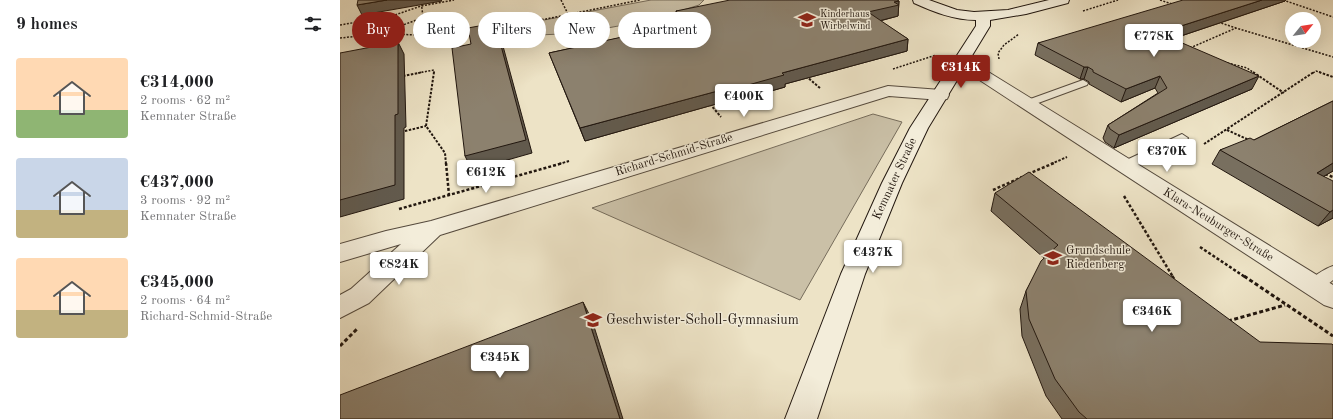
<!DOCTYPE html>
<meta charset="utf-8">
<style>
:root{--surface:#fff;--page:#f6f6f6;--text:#202124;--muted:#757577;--accent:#8f2418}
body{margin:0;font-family:"Old Standard TT",serif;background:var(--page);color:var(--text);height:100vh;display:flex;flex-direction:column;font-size:15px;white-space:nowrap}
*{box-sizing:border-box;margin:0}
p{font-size:13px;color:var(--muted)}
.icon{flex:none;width:22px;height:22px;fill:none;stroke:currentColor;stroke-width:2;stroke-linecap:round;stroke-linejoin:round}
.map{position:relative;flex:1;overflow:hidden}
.sheet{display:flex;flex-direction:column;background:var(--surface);width:340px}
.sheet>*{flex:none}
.hud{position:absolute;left:12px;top:12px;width:380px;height:36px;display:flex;gap:8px}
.needle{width:26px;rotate:60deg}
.controls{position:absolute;left:945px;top:12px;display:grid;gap:8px}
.controls a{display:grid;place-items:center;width:36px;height:36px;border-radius:50%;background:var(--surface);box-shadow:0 4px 16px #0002;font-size:20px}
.price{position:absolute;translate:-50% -34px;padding:0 9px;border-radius:4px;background:#fff;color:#222;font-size:13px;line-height:26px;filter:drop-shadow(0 1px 2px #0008)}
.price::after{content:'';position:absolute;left:50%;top:24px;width:12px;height:9px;margin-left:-6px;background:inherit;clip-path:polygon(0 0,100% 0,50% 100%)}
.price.selected{background:var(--accent);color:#fff}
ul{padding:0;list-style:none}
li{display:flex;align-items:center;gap:12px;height:100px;padding:0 16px}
li span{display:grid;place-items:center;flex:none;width:112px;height:80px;border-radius:4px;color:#555}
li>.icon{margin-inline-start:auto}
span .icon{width:48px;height:48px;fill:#fffc;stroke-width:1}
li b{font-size:17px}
h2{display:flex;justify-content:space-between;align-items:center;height:48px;padding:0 16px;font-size:17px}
.chip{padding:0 14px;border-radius:18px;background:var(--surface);box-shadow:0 4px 16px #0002;font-size:14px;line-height:36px}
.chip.selected{background:var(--accent);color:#fff}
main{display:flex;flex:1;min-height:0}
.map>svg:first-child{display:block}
</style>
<main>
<section class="sheet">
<h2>9 homes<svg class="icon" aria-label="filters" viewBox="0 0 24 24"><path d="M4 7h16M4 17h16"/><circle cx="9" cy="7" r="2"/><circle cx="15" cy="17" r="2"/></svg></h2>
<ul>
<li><span style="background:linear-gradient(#ffd9b3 65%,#8fb573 0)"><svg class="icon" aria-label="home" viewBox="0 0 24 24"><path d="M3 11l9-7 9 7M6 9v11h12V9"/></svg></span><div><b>€314,000</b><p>2 rooms · 62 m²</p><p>Kemnater Straße</p></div></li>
<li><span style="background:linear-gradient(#c9d6e8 65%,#c2b280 0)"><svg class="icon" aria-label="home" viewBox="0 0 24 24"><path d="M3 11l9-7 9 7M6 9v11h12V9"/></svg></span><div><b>€437,000</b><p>3 rooms · 92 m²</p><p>Kemnater Straße</p></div></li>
<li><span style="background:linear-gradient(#ffd9b3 65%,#c2b280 0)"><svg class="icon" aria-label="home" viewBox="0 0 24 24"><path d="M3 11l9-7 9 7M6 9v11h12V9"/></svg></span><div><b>€345,000</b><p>2 rooms · 64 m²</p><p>Richard-Schmid-Straße</p></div></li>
</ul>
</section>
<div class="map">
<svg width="993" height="419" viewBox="0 0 993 419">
<rect width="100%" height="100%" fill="#ede3c6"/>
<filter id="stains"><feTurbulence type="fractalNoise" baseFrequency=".005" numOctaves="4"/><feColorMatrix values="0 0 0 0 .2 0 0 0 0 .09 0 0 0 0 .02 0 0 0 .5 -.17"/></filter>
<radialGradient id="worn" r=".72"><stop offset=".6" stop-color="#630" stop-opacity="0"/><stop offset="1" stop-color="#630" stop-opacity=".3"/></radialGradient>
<!-- green -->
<path fill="#cac0a7" stroke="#766c5b" d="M 311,0 L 364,0 L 359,5 C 301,24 229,39 167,34 L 172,26 Z
M 533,114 L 562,122 L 460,300 L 252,208 Z"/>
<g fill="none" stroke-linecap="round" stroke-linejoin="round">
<!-- lane casing -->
<g stroke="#554a3d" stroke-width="2">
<path id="lane" d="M 743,80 L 748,83 L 747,85 L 690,106 L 686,107 L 680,104 L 682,102 Z
M 842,134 L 848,138 L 846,141 L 815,158 L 785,170 L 779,166 L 780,163 Z
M 993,266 L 993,280 C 985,286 979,294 968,290 L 966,286 C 971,277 984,269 993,266 Z"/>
</g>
<!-- street casing -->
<g stroke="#554a3d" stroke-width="2">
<path id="street" d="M 618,63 L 650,73 L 993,285 L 993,308 L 984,305 L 638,79 L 612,71 L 610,68 L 612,65 Z
M 548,86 L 601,90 L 607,91 L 609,95 L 607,99 L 601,100 L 549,96 L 100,235 L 29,303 L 0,318 L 0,295 L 11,289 L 61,244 L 0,262 L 0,244 L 46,231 L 91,221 Z"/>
</g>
<!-- secondary casing -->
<g stroke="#22170f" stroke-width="2">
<path id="secondary" d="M 573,0 L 589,0 L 617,10 L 634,12 L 668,10 L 709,0 L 729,0 L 728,3 L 686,14 L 650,20 L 650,26 L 588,128 L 562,183 L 525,274 L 477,419 L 445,419 L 501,274 L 542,183 L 570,128 L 636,26 L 636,20 C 614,20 594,12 574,3 Z"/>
</g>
<!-- path-far3 -->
<path stroke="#22170f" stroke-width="1.5" stroke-dasharray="2 1.5" stroke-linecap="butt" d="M 81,0 L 85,35
M 221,0 L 228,14
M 820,0 L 832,4
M 943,0 L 993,17
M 743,11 L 778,0
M 878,22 L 896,28
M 0,25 L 52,16 L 81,6 L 114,0
M 153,26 L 206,19 L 300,0
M 41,33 L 82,18
M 0,38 L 39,34 L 85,35 L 130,30
M 104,46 L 111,33
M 850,48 L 896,28 L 993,57
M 659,59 L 658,53 L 664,45 L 679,34
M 884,62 L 907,68 L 914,73
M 553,69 L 596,55
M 78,73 L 94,70 L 94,73
M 973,73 L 976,71 L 982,73"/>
<!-- path-far2 -->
<path stroke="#22170f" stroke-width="2" stroke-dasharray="2.5 1.5" stroke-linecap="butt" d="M 94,72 L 86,126 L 105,153 L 106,164
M 913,72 L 944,93
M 979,72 L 993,77
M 63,76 L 83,72
M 466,76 L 481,89
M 370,104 L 381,117
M 887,130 L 909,140
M 61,132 L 86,126
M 864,144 L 974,72
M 219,164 L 229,161
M 711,164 L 727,157"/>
<!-- path-far1 -->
<path stroke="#22170f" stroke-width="2.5" stroke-dasharray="3 2" stroke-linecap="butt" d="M 106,163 L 109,195
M 688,174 L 714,163
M 985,174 L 993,177
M 653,190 L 682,177
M 784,196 L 833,277
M 59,209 L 223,163
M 860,247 L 905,277"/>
<!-- path -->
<path stroke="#22170f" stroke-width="3" stroke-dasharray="4 2.5" stroke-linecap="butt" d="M 832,276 L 834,279
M 904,276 L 993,336
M 888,321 L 945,305
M 0,346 L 17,329"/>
<!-- lane -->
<use href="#lane" fill="#f3edda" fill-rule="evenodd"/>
<!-- street -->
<use href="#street" fill="#f3edda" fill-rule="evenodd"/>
<!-- secondary -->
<use href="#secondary" fill="#f3edda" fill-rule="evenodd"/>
</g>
<!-- wall -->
<path fill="#786f5f" stroke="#22170f" d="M 559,1 L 558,16 L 540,21 L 568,39 L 567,51 L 445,84 L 445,87 L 403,99 L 401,97 L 245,141 L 209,53 L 340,25 L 338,22 L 336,11 Z
M 945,1 L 832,39 L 912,89 L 774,148 L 765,142 L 763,138 L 768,125 L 818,93 L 815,88 L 781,102 L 749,84 L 749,82 L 744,79 L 740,79 L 695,55 L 698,43 Z
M 993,101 L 993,171 L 984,176 L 993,218 L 978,226 L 872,164 L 880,150 L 914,140 Z
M 655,193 L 993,419 L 722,419 L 706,396 L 682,336 L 680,309 L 686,291 L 704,258 L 651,211 Z"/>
<!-- shaded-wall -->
<path fill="#625a4d" stroke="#22170f" d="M 47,0 L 101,0 L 102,1 L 22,15 L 17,5 Z
M 922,0 L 946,0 L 945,1 L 814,45 L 819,33 Z
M 559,1 L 558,16 L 527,24 L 528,12 L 554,2 Z
M 155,23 L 160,35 L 192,153 L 132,170 L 125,156 Z
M 568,39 L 567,51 L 445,84 L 445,87 L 403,99 L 401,87 L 442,73 Z
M 58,42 L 64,54 L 66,127 L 64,128 L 64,199 L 0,217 L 0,200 L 55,115 Z
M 744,67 L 748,67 L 744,79 L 740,79 Z
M 820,76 L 815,88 L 781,102 L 786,89 Z
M 919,76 L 912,89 L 774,148 L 779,135 Z
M 400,85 L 401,97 L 245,141 L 240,128 Z
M 993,163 L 993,171 L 967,186 L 977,173 Z
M 993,210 L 993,218 L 978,226 L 990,212 Z
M 243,302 L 252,320 L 283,419 L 280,419 Z"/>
<!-- building -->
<path fill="#8c816e" stroke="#22170f" d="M 18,0 L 47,0 L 17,5 Z
M 390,0 L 557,0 L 559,1 L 554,2 L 559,5 L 528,12 L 568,39 L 442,73 L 444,75 L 401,87 L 400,85 L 240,128 L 209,53 L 346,23 L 336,11 Z
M 843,0 L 922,0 L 819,33 L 919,76 L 779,135 L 770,129 L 768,125 L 827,88 L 820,76 L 786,89 L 753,72 L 753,70 L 748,67 L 744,67 L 698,43 Z
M 155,23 L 186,140 L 125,156 L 112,48 L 131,44 L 128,28 Z
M 58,42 L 58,114 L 55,115 L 55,185 L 0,200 L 0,53 Z
M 993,101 L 993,163 L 977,173 L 993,181 L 993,210 L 990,212 L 880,150 L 910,138 L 914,140 Z
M 689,172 L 920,342 L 992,344 L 993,345 L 993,419 L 747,419 L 739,412 L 715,379 L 689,319 L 686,291 L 701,261 L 718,245 L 655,193 Z
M 243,302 L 280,419 L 0,419 L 0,395 Z"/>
<!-- icons -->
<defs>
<g id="school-bare" transform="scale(1.38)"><path d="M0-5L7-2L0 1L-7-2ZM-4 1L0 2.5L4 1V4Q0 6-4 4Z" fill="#8f2418" stroke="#f3edda" stroke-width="2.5" paint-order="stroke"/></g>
</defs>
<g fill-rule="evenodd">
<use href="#school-bare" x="467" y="20"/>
<use href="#school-bare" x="713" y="258"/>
<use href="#school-bare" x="253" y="320"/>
</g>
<g text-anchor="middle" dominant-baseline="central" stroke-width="3" stroke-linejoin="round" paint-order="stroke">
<!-- far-poi labels -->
<g font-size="10" fill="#22170f" stroke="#f3edda" text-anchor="start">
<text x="480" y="14">Kinderhaus<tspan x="480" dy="12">Wirbelwind</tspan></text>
</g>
<!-- street labels -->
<g font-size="12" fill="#22170f" stroke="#f3edda">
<text transform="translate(334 155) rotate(-17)">Richard-Schmid-Straße</text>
<text transform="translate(555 179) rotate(-65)">Kemnater Straße</text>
<text transform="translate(878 225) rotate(32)">Klara-Neuburger-Straße</text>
</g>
<!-- poi labels -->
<g font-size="12" fill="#22170f" stroke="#f3edda" text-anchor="start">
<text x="726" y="251">Grundschule<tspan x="726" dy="14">Riedenberg</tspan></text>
</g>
<!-- near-poi labels -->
<g font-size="14" fill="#22170f" stroke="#f3edda" text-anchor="start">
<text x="266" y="320">Geschwister-Scholl-Gymnasium</text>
</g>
</g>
<rect width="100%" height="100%" filter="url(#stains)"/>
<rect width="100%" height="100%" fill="url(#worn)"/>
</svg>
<div class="controls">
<a><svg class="needle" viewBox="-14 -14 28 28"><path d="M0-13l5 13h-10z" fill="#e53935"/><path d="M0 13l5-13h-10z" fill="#757577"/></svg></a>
</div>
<b class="price" style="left:814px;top:58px">€778K</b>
<b class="price selected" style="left:621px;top:89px">€314K</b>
<b class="price" style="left:404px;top:118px">€400K</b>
<b class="price" style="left:827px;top:173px">€370K</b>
<b class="price" style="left:146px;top:194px">€612K</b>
<b class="price" style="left:533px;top:274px">€437K</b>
<b class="price" style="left:59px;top:286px">€824K</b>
<b class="price" style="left:812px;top:333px">€346K</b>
<b class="price" style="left:160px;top:379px">€345K</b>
<div class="hud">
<a class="chip selected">Buy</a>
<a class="chip">Rent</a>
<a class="chip">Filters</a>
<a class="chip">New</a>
<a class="chip">Apartment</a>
</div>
</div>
</main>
